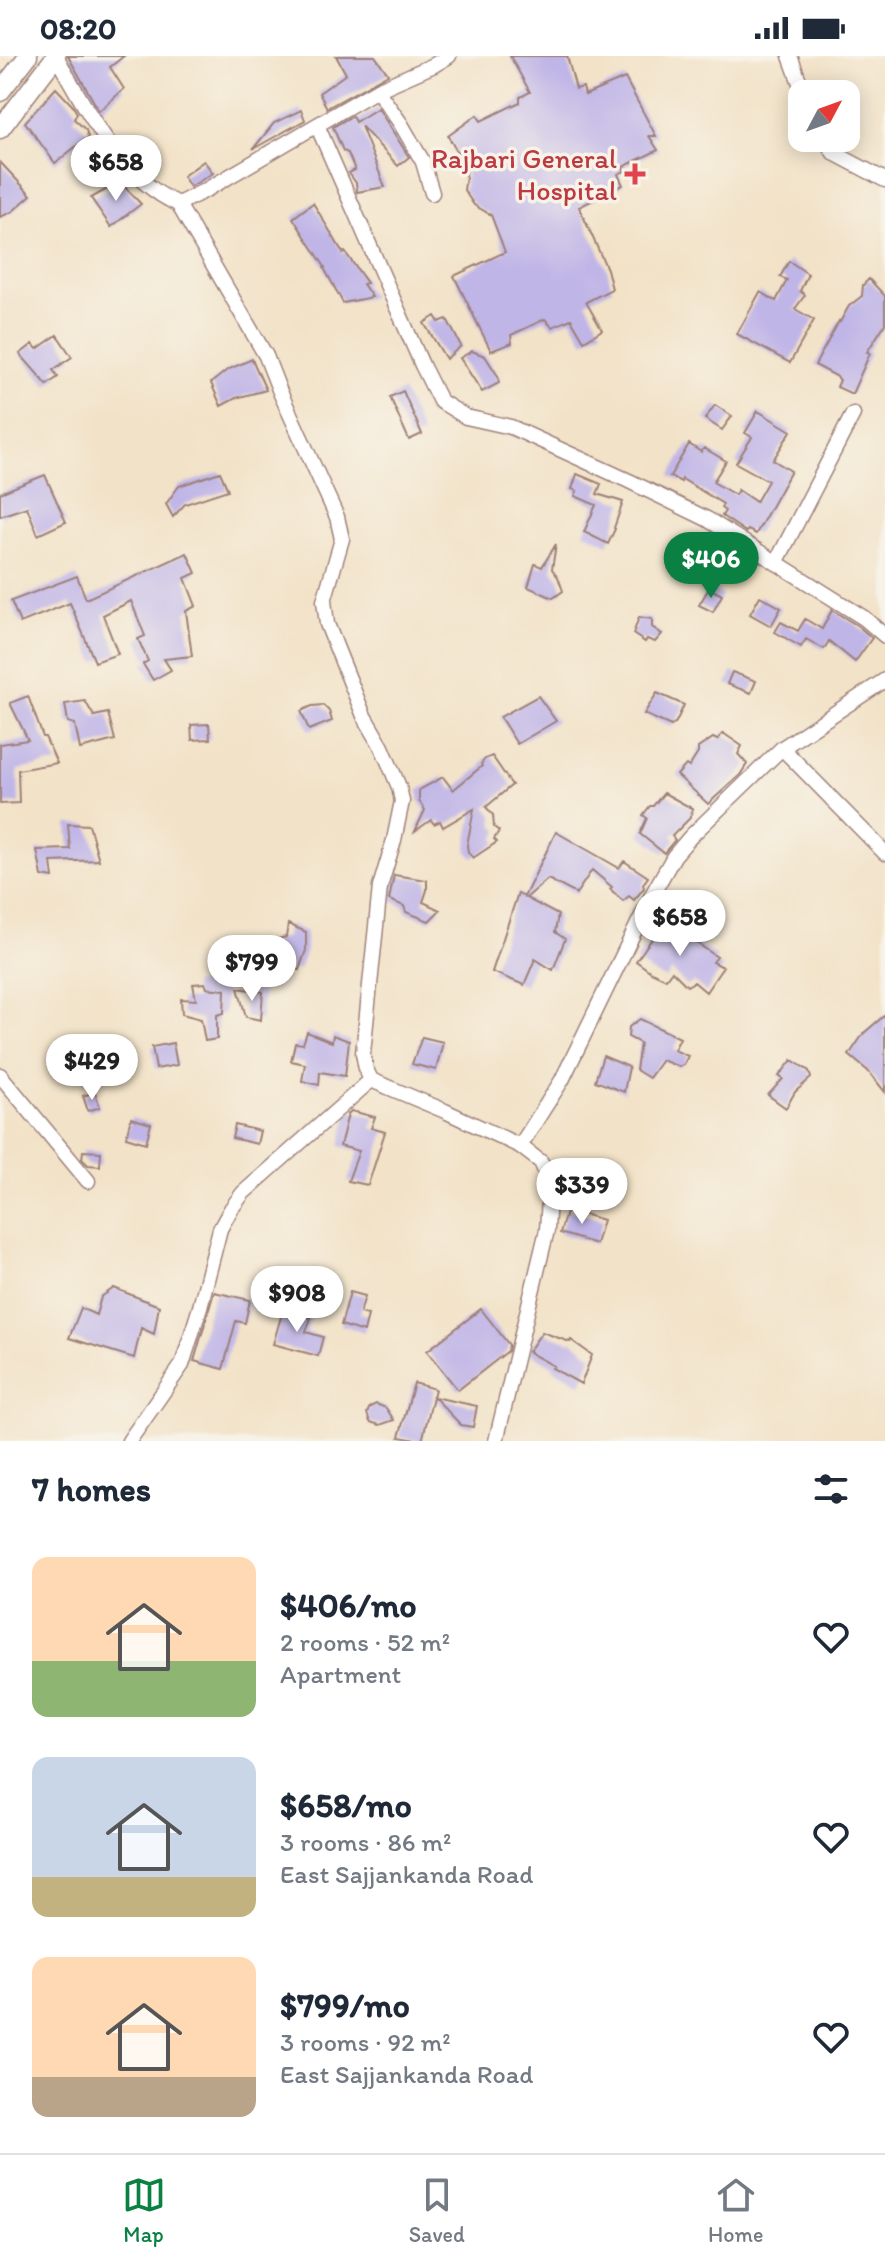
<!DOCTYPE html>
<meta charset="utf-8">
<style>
:root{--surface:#fff;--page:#f2f2f3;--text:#1f2937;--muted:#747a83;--line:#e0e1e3;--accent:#0b8043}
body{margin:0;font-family:Itim,sans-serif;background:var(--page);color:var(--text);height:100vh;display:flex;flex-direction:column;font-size:30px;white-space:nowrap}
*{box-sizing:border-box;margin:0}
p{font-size:26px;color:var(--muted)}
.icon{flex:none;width:44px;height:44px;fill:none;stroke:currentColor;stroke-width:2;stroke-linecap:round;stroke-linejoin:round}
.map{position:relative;height:1385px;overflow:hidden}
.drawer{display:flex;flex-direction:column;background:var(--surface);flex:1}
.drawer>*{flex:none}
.needle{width:52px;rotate:49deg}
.fabs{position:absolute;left:788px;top:24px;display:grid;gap:16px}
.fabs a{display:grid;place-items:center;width:72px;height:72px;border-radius:16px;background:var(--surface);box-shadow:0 4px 20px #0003;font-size:40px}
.price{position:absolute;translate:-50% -68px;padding:0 18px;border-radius:28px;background:#fff;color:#222;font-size:26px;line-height:52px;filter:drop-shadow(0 2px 4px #0008)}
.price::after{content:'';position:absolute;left:50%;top:48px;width:24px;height:18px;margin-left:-12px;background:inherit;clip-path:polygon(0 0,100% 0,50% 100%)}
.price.current{background:var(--accent);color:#fff}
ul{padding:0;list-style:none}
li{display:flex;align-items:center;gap:24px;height:200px;padding:0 32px}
li span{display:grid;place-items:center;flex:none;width:224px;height:160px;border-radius:16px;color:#555}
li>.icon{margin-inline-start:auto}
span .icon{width:96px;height:96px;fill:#fffc;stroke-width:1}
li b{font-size:34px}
h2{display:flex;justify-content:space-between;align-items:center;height:96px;padding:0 32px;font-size:34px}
.status{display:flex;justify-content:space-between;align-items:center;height:56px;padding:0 40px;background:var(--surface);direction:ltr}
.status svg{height:22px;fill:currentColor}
.tab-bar{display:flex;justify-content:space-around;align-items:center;height:112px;border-top:2px solid var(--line);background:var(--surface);font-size:22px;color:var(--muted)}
.tab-bar a{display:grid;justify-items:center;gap:4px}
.tab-bar .current{color:var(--accent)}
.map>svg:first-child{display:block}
</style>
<div class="status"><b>08:20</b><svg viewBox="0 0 49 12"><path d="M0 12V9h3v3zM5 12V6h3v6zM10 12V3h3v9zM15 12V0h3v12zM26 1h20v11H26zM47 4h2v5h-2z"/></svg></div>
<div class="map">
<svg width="885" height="1385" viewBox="0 0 885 1385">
<rect width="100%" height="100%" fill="#f7f3e8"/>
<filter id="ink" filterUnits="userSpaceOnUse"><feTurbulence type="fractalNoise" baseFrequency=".0125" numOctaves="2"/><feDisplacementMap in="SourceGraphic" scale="16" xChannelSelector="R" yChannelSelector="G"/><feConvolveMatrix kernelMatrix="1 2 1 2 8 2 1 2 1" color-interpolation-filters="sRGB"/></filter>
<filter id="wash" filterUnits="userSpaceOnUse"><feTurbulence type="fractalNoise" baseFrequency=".006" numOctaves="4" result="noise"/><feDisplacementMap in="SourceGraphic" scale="32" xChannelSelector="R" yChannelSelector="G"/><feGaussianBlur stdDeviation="1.8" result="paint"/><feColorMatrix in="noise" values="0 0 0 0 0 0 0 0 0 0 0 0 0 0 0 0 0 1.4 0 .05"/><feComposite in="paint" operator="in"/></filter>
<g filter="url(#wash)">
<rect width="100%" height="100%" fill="#f2e2c7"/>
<g id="blocks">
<!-- building -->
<path fill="#c0b5e7" d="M 68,0 L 124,0 L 110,11 L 124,33 L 99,55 Z
M 336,0 L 375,0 L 388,18 L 327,52 L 319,37 L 346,18 Z
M 510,0 L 567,0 L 576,33 L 583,31 L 585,39 L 625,22 L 656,80 L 649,80 L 658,94 L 623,111 L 625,115 L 618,118 L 623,129 L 579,151 L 607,213 L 612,233 L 586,246 L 602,274 L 584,285 L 571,263 L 552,271 L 545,263 L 511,279 L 512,287 L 491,295 L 454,220 L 505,196 L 491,159 L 474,149 L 464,134 L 467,113 L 448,80 L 477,59 L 481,65 L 520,46 L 520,41 L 530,36 Z
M 56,32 L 73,50 L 77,57 L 74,63 L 86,74 L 88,81 L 55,107 L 25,66 Z
M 378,52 L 409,101 L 398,110 L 361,70 L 385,131 L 357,136 L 356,127 L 349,117 L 355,114 L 348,97 L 343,95 L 333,71 L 352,60 L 355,66 Z
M 301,54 L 305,64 L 253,93 L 274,67 Z
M 204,105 L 213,117 L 190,131 L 183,120 Z
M 0,106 L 31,139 L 12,156 L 0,161 Z
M 120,126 L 141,148 L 111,171 L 91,142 Z
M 313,147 L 343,197 L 345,196 L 367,227 L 363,228 L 372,241 L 343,247 L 324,212 L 325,211 L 293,162 Z
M 789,205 L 808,218 L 800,235 L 805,239 L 795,253 L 814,264 L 790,307 L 737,278 L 760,236 L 776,245 L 787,224 L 780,221 Z
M 869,223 L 885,240 L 885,268 L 867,296 L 870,297 L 852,338 L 837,331 L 840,324 L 836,320 L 815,309 L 839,265 L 840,266 L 849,250 L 862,240 L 863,229 Z
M 435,260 L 439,266 L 447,263 L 461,290 L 446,303 L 424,267 Z
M 57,279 L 72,301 L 53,314 L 58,321 L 47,329 L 20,298 L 33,288 L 37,293 Z
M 472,295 L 485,300 L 498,320 L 499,327 L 482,336 L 460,302 Z
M 252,303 L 266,334 L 236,342 L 221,350 L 211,327 L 227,314 Z
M 403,335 L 422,378 L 409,384 L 390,341 Z
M 715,349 L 732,360 L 722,374 L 705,363 Z
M 758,355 L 791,375 L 773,404 L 791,415 L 756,478 L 748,474 L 746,476 L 722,460 L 725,455 L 721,452 L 723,448 L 682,423 L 681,426 L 670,420 L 689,388 L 701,396 L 704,392 L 726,405 L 713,426 L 735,439 L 738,434 L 756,446 L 768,425 L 736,407 L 752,381 L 745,377 Z
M 220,416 L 228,434 L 185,448 L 173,461 L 166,448 L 179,430 Z
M 577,418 L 601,428 L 597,438 L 623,446 L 614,472 L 615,473 L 608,488 L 584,476 L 596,449 L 575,440 L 577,435 L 572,433 Z
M 45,419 L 66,466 L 38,479 L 27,451 L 0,460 L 0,437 Z
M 556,488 L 552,513 L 558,521 L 563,535 L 553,542 L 528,531 L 535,508 L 542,511 Z
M 187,497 L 196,517 L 185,522 L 196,550 L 186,555 L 192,600 L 164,603 L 171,614 L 153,624 L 143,608 L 148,605 L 138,583 L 145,580 L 131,545 L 103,559 L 118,598 L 95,606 L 70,547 L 20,567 L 11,545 L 77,520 L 86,543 Z
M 709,532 L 722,539 L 713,556 L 699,549 Z
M 760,540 L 781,552 L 771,570 L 750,558 Z
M 832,554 L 858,570 L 872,582 L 855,606 L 829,585 L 824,593 L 806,583 L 801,591 L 775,576 L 781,566 L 798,575 L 805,563 L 822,573 Z
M 639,561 L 652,563 L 652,571 L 662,578 L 655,586 L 647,583 L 645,586 L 633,578 Z
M 732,616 L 756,625 L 751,637 L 727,628 Z
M 657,637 L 684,649 L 676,666 L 671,670 L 644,658 Z
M 28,640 L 43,681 L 45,681 L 57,707 L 18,714 L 19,747 L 0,748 L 0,688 L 28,684 L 10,647 Z
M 538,640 L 556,665 L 517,688 L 500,661 Z
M 85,645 L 94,660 L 108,657 L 115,684 L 80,693 L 75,668 L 68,666 L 65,648 Z
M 323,649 L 329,655 L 332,665 L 309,674 L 301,655 L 312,650 Z
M 209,668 L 210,683 L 192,684 L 191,669 Z
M 723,677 L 742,690 L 738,698 L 747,708 L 740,719 L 708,748 L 677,719 L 686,709 L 689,711 L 698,697 L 698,692 L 713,682 L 717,684 Z
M 492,700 L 512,729 L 486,751 L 493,759 L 494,771 L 499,775 L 494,783 L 497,786 L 473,802 L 468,796 L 467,789 L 474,753 L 443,771 L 440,765 L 434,768 L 431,764 L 415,775 L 425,754 L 419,745 L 419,734 L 443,721 L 453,734 L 482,710 L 481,708 L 485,703 Z
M 664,737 L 693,753 L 689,763 L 672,780 L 675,784 L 664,797 L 640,778 L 647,762 L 643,759 L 650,750 L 653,750 Z
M 68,768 L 89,769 L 99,804 L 51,806 L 53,822 L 42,820 L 37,794 L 70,793 Z
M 556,776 L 619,812 L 624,805 L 648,821 L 643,828 L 644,832 L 634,844 L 629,840 L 623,845 L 610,833 L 612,831 L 592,814 L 576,838 L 548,823 L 526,842 L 558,859 L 555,876 L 565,883 L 553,914 L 535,903 L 524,929 L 492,916 L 518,837 L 524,841 Z
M 394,819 L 427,824 L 427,834 L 423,846 L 440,854 L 429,865 L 406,856 L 404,850 L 389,844 Z
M 665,865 L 717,901 L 713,906 L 723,911 L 706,936 L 694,926 L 687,930 L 672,915 L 666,923 L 651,916 L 636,905 Z
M 288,868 L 306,876 L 306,894 L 299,914 L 267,908 L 267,891 L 274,884 L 286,881 Z
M 205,927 L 207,932 L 225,934 L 224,957 L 217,959 L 217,983 L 205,985 L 201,963 L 182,958 L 181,943 L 196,944 L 193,928 Z
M 238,932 L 263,936 L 261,964 L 246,961 Z
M 885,959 L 885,1036 L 868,1015 L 849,999 L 864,977 Z
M 640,963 L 680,982 L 674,994 L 688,1000 L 684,1008 L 679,1011 L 662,1004 L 649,1022 L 636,1014 L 640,987 L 628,981 L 629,971 Z
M 307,976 L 332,986 L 333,979 L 349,985 L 345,1020 L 320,1016 L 319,1029 L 302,1025 L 305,1008 L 291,1005 L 295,987 L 303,988 Z
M 422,981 L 443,986 L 436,1014 L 412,1008 Z
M 173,987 L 177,1009 L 156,1013 L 152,991 Z
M 603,1000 L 629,1011 L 624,1036 L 595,1025 Z
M 792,1004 L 809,1015 L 811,1022 L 795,1036 L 786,1052 L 768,1039 L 783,1023 L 779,1020 Z
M 95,1036 L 100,1051 L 88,1055 L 83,1040 Z
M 351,1055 L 375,1061 L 371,1072 L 385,1076 L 368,1129 L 348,1125 L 359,1095 L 340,1090 L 348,1058 Z
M 131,1062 L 151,1068 L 146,1087 L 126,1081 Z
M 235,1069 L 260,1075 L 257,1088 L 232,1082 Z
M 83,1095 L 101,1096 L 100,1110 L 88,1109 L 82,1103 Z
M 567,1153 L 603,1164 L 596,1188 L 560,1177 Z
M 114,1232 L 159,1250 L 154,1278 L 141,1272 L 134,1302 L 69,1282 L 81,1252 L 96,1259 L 101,1241 Z
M 214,1236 L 250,1244 L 245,1267 L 236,1265 L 223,1313 L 194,1305 Z
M 350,1236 L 365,1240 L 360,1257 L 368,1259 L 364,1276 L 341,1269 Z
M 481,1253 L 509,1289 L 508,1295 L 458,1334 L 427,1295 Z
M 283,1254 L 311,1262 L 306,1276 L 323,1281 L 318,1300 L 273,1288 Z
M 542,1276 L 570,1286 L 571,1284 L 592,1299 L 581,1328 L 552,1312 L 554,1310 L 528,1296 Z
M 414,1327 L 435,1333 L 422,1385 L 399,1381 Z
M 434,1341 L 477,1350 L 473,1371 L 461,1369 Z
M 376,1348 L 386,1352 L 394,1364 L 380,1369 L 370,1366 L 367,1357 L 370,1351 Z"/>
</g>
</g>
<g filter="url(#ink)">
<use href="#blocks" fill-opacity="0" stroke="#9e8079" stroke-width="2"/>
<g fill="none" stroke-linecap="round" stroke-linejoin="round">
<!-- minor casing -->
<g stroke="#9e8079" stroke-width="17">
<path id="minor" d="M 56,0 C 85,52 121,123 178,148 L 206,134 L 377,34 L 434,9 L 449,0
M 790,0 L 804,38
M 377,34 L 401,68 L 423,106 L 432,137
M 317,69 L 422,309 L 440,345 L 466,361 L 511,371 L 629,425 L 707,463 L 864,562 L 885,580
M 824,82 L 834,97 L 885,124
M 178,148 L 266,300 L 280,336 L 337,461 L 342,483 L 324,545 L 327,568 L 364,660 L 382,691 L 399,731 L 402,745 L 394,784 L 380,831 L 363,997 L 366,1013 L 371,1024 L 445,1055 L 520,1090 L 541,1106 L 550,1127 L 547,1174 L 496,1385
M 776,507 L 853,358
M 782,692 L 885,797
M 0,1019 L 88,1125
M 520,1090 L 562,1024 L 652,839 L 674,800 L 691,780 L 782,692 L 885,624
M 129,1385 L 182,1309 L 200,1251 L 220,1173 L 231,1153 L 243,1137 L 371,1024"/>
</g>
<!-- major casing -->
<g stroke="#9e8079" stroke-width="21">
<path id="major" d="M 0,36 L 28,0
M 0,73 L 56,0"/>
</g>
<!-- minor -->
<use href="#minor" stroke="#fff" stroke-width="14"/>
<!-- major -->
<use href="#major" stroke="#fff" stroke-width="18"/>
</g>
</g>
<!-- markers -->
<path fill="#e0444e" stroke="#f7f3e8" stroke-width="3" d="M631 106h8v8h8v8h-8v8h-8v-8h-8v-8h8z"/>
<g text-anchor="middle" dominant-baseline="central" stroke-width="7" stroke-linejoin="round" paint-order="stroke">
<!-- health labels -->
<g font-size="28" fill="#be3a42" stroke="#f7f3e8" text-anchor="end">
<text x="617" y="102">Rajbari General<tspan x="617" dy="32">Hospital</tspan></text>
</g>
</g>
</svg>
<div class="fabs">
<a><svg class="needle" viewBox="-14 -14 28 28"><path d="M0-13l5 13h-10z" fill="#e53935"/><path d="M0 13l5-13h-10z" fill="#747a83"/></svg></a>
</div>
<b class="price" style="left:116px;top:147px">$658</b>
<b class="price current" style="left:711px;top:544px">$406</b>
<b class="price" style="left:680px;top:902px">$658</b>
<b class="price" style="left:252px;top:947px">$799</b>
<b class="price" style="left:92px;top:1046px">$429</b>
<b class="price" style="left:582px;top:1170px">$339</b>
<b class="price" style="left:297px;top:1278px">$908</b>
</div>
<section class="drawer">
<h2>7 homes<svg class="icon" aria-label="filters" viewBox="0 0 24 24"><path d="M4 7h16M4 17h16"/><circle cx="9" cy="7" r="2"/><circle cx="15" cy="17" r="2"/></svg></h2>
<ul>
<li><span style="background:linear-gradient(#ffd9b3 65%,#8fb573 0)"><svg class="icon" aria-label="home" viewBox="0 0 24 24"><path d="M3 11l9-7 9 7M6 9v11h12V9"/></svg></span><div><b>$406/mo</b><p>2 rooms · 52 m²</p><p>Apartment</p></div><svg class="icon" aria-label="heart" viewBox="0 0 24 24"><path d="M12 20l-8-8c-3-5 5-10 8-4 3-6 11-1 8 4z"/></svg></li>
<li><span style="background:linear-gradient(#c9d6e8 75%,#c2b280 0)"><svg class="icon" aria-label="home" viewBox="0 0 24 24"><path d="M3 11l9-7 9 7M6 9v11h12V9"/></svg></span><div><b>$658/mo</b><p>3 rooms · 86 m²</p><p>East Sajjankanda Road</p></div><svg class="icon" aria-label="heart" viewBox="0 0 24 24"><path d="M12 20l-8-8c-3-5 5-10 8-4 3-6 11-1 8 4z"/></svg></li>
<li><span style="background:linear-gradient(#ffd9b3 75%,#b9a48a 0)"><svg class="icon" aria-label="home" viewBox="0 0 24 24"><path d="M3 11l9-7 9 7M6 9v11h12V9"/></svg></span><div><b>$799/mo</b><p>3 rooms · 92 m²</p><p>East Sajjankanda Road</p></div><svg class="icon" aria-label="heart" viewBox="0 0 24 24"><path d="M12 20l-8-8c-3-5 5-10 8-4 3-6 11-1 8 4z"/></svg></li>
</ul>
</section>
<nav class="tab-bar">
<a class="current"><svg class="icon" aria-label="map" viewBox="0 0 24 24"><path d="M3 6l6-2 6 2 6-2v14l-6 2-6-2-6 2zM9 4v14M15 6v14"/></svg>Map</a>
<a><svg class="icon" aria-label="saved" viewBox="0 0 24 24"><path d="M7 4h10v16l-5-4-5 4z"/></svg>Saved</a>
<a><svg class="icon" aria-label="home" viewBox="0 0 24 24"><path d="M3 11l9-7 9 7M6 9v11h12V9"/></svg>Home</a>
</nav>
